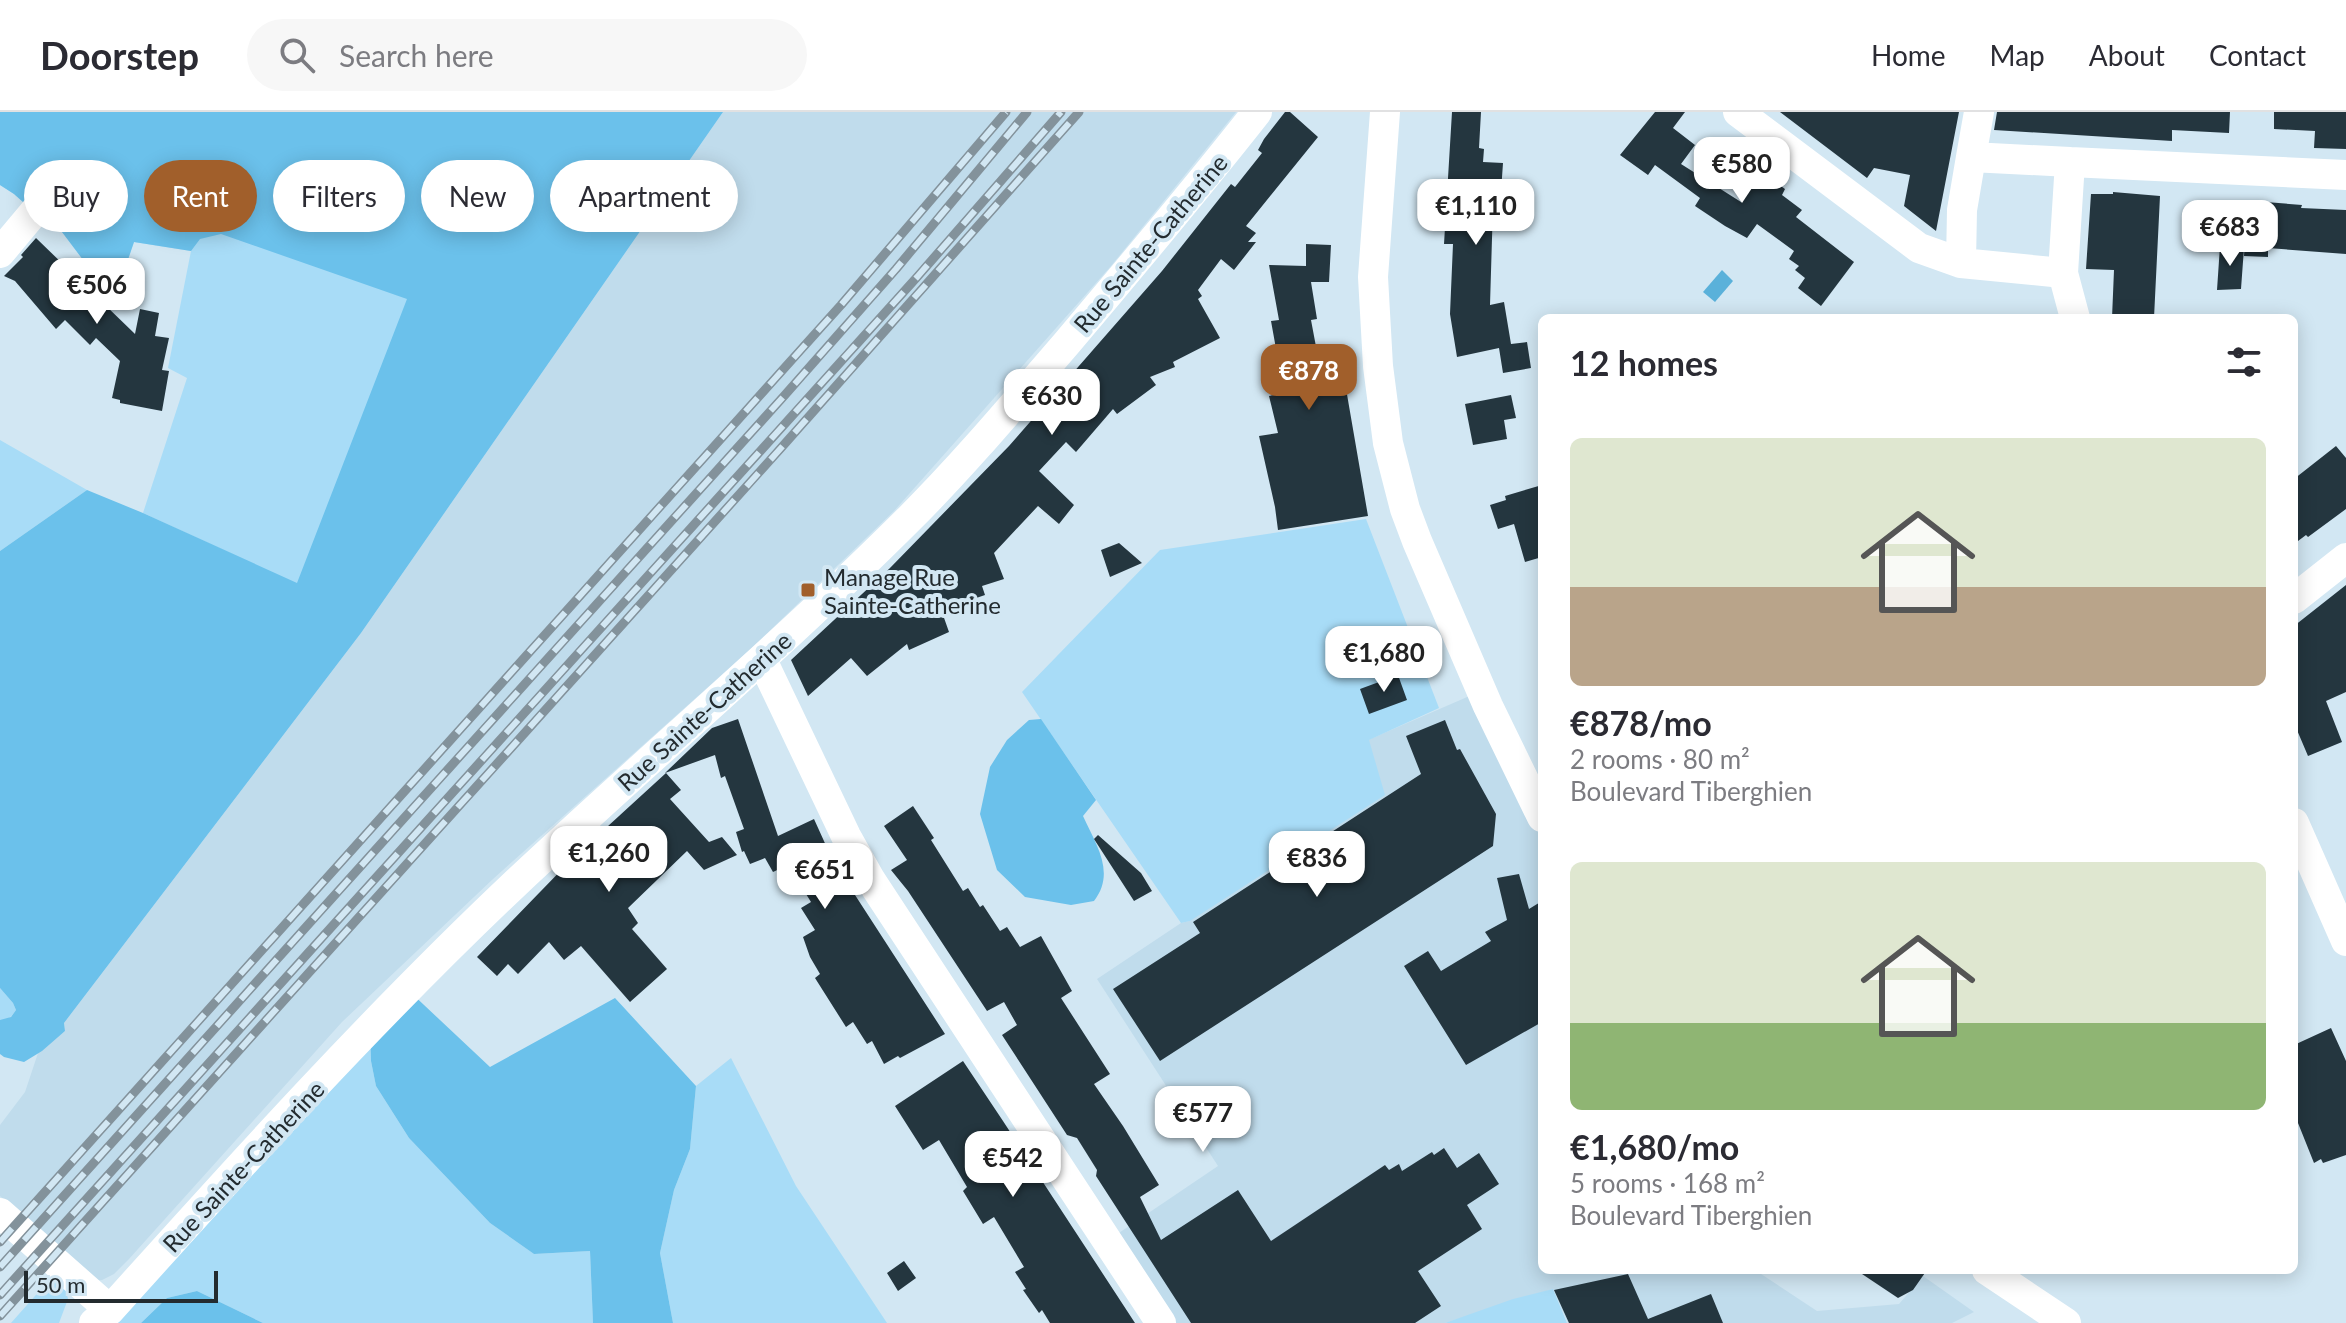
<!DOCTYPE html>
<meta charset="utf-8">
<style>
:root{--surface:#fff;--page:#f7f7f7;--text:#2b2b33;--muted:#7c7c81;--line:#e1e1e2;--accent:#a15f2b}
body{margin:0;font-family:Lato,sans-serif;background:var(--page);color:var(--text);height:100vh;display:flex;flex-direction:column;font-size:30px;white-space:nowrap}
*{box-sizing:border-box;margin:0}
p{font-size:26px;color:var(--muted)}
.icon{flex:none;width:44px;height:44px;fill:none;stroke:currentColor;stroke-width:2;stroke-linecap:round;stroke-linejoin:round}
.map{position:relative;flex:1;overflow:hidden}
.side{position:absolute;left:1538px;top:202px;width:760px;height:960px;display:flex;flex-direction:column;background:var(--surface);border-radius:12px;box-shadow:0 4px 20px #0003}
.side>*{flex:none}
.banner{position:absolute;left:24px;top:48px;width:760px;height:72px;display:flex;gap:16px}
.scale{position:absolute;left:24px;bottom:20px;width:194px;box-sizing:border-box;padding-left:8px;border:4px solid #232b2f;border-top:0;font-size:22px;line-height:28px;white-space:nowrap;color:#232b2f;-webkit-text-stroke:6px #d2e7f3;paint-order:stroke}
.price{position:absolute;translate:-50% -68px;padding:0 18px;border-radius:16px;background:#fff;color:#222;font-size:26px;line-height:52px;filter:drop-shadow(0 2px 4px #0008)}
.price::after{content:'';position:absolute;left:50%;top:48px;width:24px;height:18px;margin-left:-12px;background:inherit;clip-path:polygon(0 0,100% 0,50% 100%)}
.price.active{background:var(--accent);color:#fff}
ul{padding:0;list-style:none}
li{display:grid;align-content:center;gap:16px;height:424px;padding:0 32px}
li span{display:grid;place-items:center;height:248px;border-radius:12px;color:#555}
li>.icon{margin-inline-start:auto}
span .icon{width:144px;height:144px;fill:#fffc;stroke-width:1}
li b{font-size:34px}
h2{display:flex;justify-content:space-between;align-items:center;height:96px;padding:0 32px;font-size:34px}
.pill{padding:0 28px;border-radius:36px;background:var(--surface);box-shadow:0 4px 20px #0003;font-size:28px;line-height:72px}
.pill.active{background:var(--accent);color:#fff}
header{display:flex;align-items:center;gap:48px;box-sizing:border-box;height:112px;padding:0 40px;background:var(--surface);border-bottom:2px solid var(--line)}
header strong{font-size:38px}
nav{display:flex;gap:44px;margin-inline-start:auto;font-size:28px}
.search{width:560px;height:72px;background:var(--page);display:flex;align-items:center;gap:20px;box-sizing:border-box;padding:0 28px;border-radius:44px;color:var(--muted);font-size:30px}
.map>svg:first-child{display:block}
</style>
<header>
<strong>Doorstep</strong>
<div class="search"><svg class="icon" aria-label="search" viewBox="0 0 24 24"><circle cx="10" cy="10" r="6"/><path d="M15 15l6 6"/></svg>Search here</div>
<nav><a>Home</a><a>Map</a><a>About</a><a>Contact</a></nav>
</header>
<div class="map">
<svg width="2346" height="1211" viewBox="0 0 2346 1211">
<rect width="100%" height="100%" fill="#d2e7f3"/>
<!-- built -->
<path fill="#c0dcec" d="M 723,0 L 1236,0 L 1111,154 L 894,399 L 754,534 L 493,767 L 342,910 L 129,1147 L 114,1162 L 102,1168 L 92,1169 L 0,1084 L 0,1013 L 25,980 L 38,941 L 65,919 L 64,911 L 361,521 Z
M 1481,579 L 1542,705 L 1542,1158 L 1755,1158 L 1817,1199 L 1899,1192 L 1923,1164 L 1974,1200 L 1952,1211 L 1568,1211 L 1553,1177 L 1445,1211 L 1161,1211 L 1107,1129 L 1218,1054 L 1097,867 L 1181,811 L 1190,809 L 1368,628 Z"/>
<!-- green -->
<path fill="#a8dcf7" d="M 0,0 L 723,0 L 297,472 L 143,401 L 187,266 L 168,256 L 191,139 L 134,130 L 123,162 L 96,165 L 62,120 L 41,106 L 14,82 L 0,73 Z
M 0,328 L 87,378 L 0,439 Z
M 1366,407 L 1439,596 L 1369,628 L 1385,683 L 1190,809 L 1181,811 L 1022,580 L 1160,438 Z
M 0,876 L 13,891 L 16,898 C 12,904 8,909 0,908 Z
M 370,916 L 371,949 L 376,974 L 409,1026 L 490,1111 L 534,1142 L 590,1139 L 593,1211 L 263,1211 L 197,1179 L 167,1186 L 141,1211 L 94,1211 Z
M 731,946 L 796,1074 L 887,1211 L 673,1211 L 660,1141 L 674,1078 L 690,1037 L 696,974 Z
M 50,1167 L 64,1171 L 68,1187 L 59,1211 L 11,1211 Z
M 1553,1177 L 1567,1211 L 1445,1211 L 1513,1187 Z"/>
<!-- forest -->
<path fill="#6bc1eb" d="M 0,0 L 723,0 L 361,521 L 64,911 L 65,919 L 42,939 L 24,950 L 4,945 L 0,942 L 0,908 L 11,905 L 16,898 L 13,891 L 0,876 L 0,439 L 87,378 L 143,401 L 297,471 L 407,187 L 221,122 L 200,127 L 191,139 L 134,130 L 123,162 L 96,165 L 62,120 L 41,106 L 14,82 L 0,73 Z
M 1041,607 L 1096,688 L 1083,704 C 1096,733 1116,760 1094,789 L 1071,793 L 1025,785 L 997,758 L 980,702 L 990,655 L 1007,628 L 1029,608 Z
M 407,877 L 490,955 L 615,886 L 696,974 L 690,1037 L 674,1078 L 660,1141 L 673,1211 L 593,1211 L 590,1139 L 534,1142 L 490,1111 L 409,1026 L 376,974 L 371,949 L 370,916 Z
M 197,1179 L 263,1211 L 141,1211 L 167,1186 Z"/>
<!-- water -->
<path fill="#5ab1da" d="M 1722,158 L 1733,169 L 1715,190 L 1703,180 Z"/>
<!-- building -->
<path fill="#24363f" d="M 1285,0 L 1290,0 L 1318,25 L 1246,114 L 1256,121 L 1248,130 L 1256,130 L 1234,158 L 1221,147 L 1198,178 L 1202,184 L 1198,187 L 1220,226 L 1173,250 L 1175,255 L 1150,265 L 1156,273 L 1117,302 L 1113,297 L 1076,340 L 1066,330 L 1039,359 L 1074,393 L 1059,412 L 1038,394 L 994,441 L 1004,467 L 982,474 L 985,483 L 953,494 L 954,500 L 943,503 L 949,520 L 909,538 L 907,532 L 867,564 L 851,546 L 808,584 L 791,548 L 890,456 L 1009,334 L 1162,159 L 1231,72 L 1235,75 L 1262,41 L 1258,38 L 1264,27 Z
M 1452,0 L 1481,0 L 1479,36 L 1484,37 L 1483,50 L 1503,51 L 1500,94 L 1493,93 L 1490,193 L 1504,190 L 1511,232 L 1527,230 L 1531,256 L 1503,261 L 1499,236 L 1457,245 L 1450,202 L 1453,132 L 1444,132 Z
M 1655,0 L 1685,0 L 1673,16 L 1695,33 L 1681,52 L 1741,90 L 1761,60 L 1785,77 L 1782,83 L 1802,98 L 1796,105 L 1854,150 L 1821,194 L 1798,176 L 1805,166 L 1795,158 L 1799,154 L 1789,147 L 1794,139 L 1757,112 L 1747,126 L 1725,114 L 1695,94 L 1700,86 L 1655,53 L 1648,63 L 1620,43 Z
M 1780,0 L 1959,0 L 1936,119 L 1904,94 L 1910,63 L 1874,56 L 1867,66 Z
M 1997,0 L 2230,0 L 2229,21 L 2172,18 L 2172,29 L 1994,18 Z
M 2274,0 L 2346,0 L 2346,37 L 2314,36 L 2315,19 L 2274,17 Z
M 2113,80 L 2160,84 L 2154,206 L 2112,206 L 2114,158 L 2086,157 L 2091,82 L 2113,82 Z
M 2253,89 L 2302,93 L 2301,96 L 2346,98 L 2346,142 L 2268,136 L 2268,145 L 2244,144 L 2247,96 L 2252,96 Z
M 36,126 L 135,222 L 140,197 L 159,201 L 155,224 L 169,226 L 162,258 L 169,259 L 162,299 L 120,291 L 120,288 L 112,286 L 120,249 L 96,226 L 90,233 L 65,208 L 56,217 L 15,169 L 4,164 L 23,145 L 21,143 Z
M 1306,132 L 1331,133 L 1329,170 L 1311,170 L 1317,207 L 1311,208 L 1323,272 L 1344,265 L 1368,404 L 1278,418 L 1275,395 L 1259,324 L 1278,321 L 1269,284 L 1284,281 L 1271,209 L 1279,208 L 1269,153 L 1306,154 Z
M 2220,134 L 2244,136 L 2241,177 L 2217,178 Z
M 1511,283 L 1516,306 L 1504,308 L 1507,327 L 1473,333 L 1465,292 Z
M 2336,334 L 2346,346 L 2346,397 L 2308,425 L 2306,423 L 2294,432 L 2294,367 Z
M 1542,373 L 1542,445 L 1525,450 L 1514,412 L 1498,417 L 1490,393 L 1506,388 L 1505,384 Z
M 1119,431 L 1142,451 L 1110,465 L 1101,438 Z
M 2346,473 L 2346,580 L 2326,589 L 2342,630 L 2308,644 L 2294,611 L 2294,514 Z
M 1398,563 L 1407,588 L 1369,602 L 1360,577 Z
M 738,607 L 778,724 L 814,707 L 833,749 L 945,922 L 900,946 L 898,944 L 884,952 L 872,929 L 867,932 L 853,910 L 846,915 L 815,866 L 820,862 L 810,845 L 803,825 L 815,818 L 801,796 L 811,790 L 788,753 L 773,760 L 765,746 L 750,752 L 744,739 L 742,740 L 736,720 L 744,717 L 725,664 L 721,666 L 715,643 L 665,661 L 712,616 Z
M 1445,608 L 1457,638 L 1460,637 L 1496,702 L 1493,734 L 1160,949 L 1113,877 L 1200,821 L 1193,810 L 1421,662 L 1406,624 Z
M 666,661 L 681,678 L 670,687 L 709,730 L 722,725 L 737,743 L 704,758 L 687,739 L 628,796 L 638,811 L 632,817 L 667,857 L 630,890 L 581,834 L 564,848 L 549,830 L 518,862 L 508,852 L 497,864 L 477,845 L 572,747 Z
M 913,694 L 934,726 L 931,728 L 963,779 L 968,776 L 980,795 L 983,793 L 1000,819 L 1007,815 L 1020,835 L 1041,824 L 1072,879 L 1061,886 L 1110,962 L 1094,972 L 1123,1014 L 1159,1073 L 1140,1085 L 1161,1128 L 1238,1078 L 1271,1129 L 1385,1053 L 1389,1058 L 1399,1052 L 1402,1059 L 1432,1040 L 1434,1043 L 1444,1036 L 1457,1056 L 1479,1041 L 1499,1072 L 1467,1093 L 1482,1117 L 1418,1159 L 1441,1194 L 1415,1211 L 1191,1211 L 1096,1064 L 1097,1058 L 1077,1026 L 1067,1023 L 1002,923 L 1017,913 L 1004,890 L 987,899 L 908,779 L 891,758 L 907,748 L 884,714 Z
M 1098,723 L 1141,761 L 1152,779 L 1134,789 L 1094,727 Z
M 1519,762 L 1529,797 L 1542,789 L 1542,910 L 1466,953 L 1404,854 L 1428,839 L 1441,859 L 1491,829 L 1485,820 L 1507,808 L 1497,766 Z
M 2331,916 L 2346,949 L 2346,1043 L 2323,1051 L 2321,1047 L 2314,1051 L 2294,1001 L 2294,933 Z
M 963,949 L 1003,1009 L 1135,1211 L 1050,1211 L 1042,1198 L 1039,1201 L 1023,1178 L 1026,1177 L 1015,1160 L 1024,1155 L 994,1105 L 983,1112 L 963,1079 L 967,1075 L 939,1028 L 923,1038 L 895,994 Z
M 904,1149 L 916,1166 L 898,1179 L 887,1161 Z
M 1856,1158 L 1927,1158 L 1913,1178 L 1898,1186 Z
M 1628,1162 L 1648,1207 L 1711,1182 L 1723,1211 L 1569,1211 L 1554,1178 Z"/>
<g fill="none" stroke-linecap="round" stroke-linejoin="round">
<!-- street -->
<path stroke="#fff" stroke-width="30" d="M 1385,0 L 1373,165 L 1378,254 L 1388,331 L 1405,397 L 1417,429 L 1488,594 L 1542,705
M 1738,0 L 1919,136 L 1961,151 L 2063,161
M 1979,0 L 1971,45 L 2070,50 L 2063,161 L 2075,206
M 2070,50 L 2346,63
M 0,141 L 40,93
M 1961,151 L 1962,98 L 1971,45
M 2294,487 L 2346,446
M 762,548 L 846,724 L 870,767 L 1161,1211
M 2294,711 L 2346,829
M 0,1101 L 110,1198
M 1987,1158 L 2066,1211
M 94,1211 L 110,1198 C 242,1051 375,904 518,769 C 648,647 784,532 910,406 C 965,351 1015,291 1066,232 C 1131,155 1195,79 1257,0"/>
<!-- rail casing -->
<g stroke="#83929b" stroke-width="9">
<path id="rail" d="M 0,1130 L 841,193 L 1006,0
M 0,1155 L 784,284 L 896,157 L 1027,0
M 0,1183 L 918,164 L 1061,0
M 0,1204 L 781,336 L 1079,0"/>
</g>
<!-- rail -->
<use href="#rail" stroke="#d2e7f3" stroke-width="6" stroke-dasharray="18" stroke-linecap="butt"/>
</g>
<!-- markers -->
<rect fill="#a15f2b" stroke="#d2e7f3" stroke-width="3" x="800" y="470" width="16" height="16" rx="4"/>
<g text-anchor="middle" dominant-baseline="central" stroke-width="8" stroke-linejoin="round" paint-order="stroke">
<!-- street labels -->
<g font-size="24" fill="#232b2f" stroke="#d2e7f3">
<text transform="translate(1150 131) rotate(-50)">Rue Sainte-Catherine</text>
<text transform="translate(704 599) rotate(-42)">Rue Sainte-Catherine</text>
<text transform="translate(243 1054) rotate(-47)">Rue Sainte-Catherine</text>
</g>
<!-- poi labels -->
<g font-size="24" fill="#232b2f" stroke="#d2e7f3" text-anchor="start">
<text x="824" y="464">Manage Rue<tspan x="824" dy="28">Sainte-Catherine</tspan></text>
</g>
</g>
</svg>
<div class="scale">50 m</div>
<b class="price" style="left:1742px;top:93px">€580</b>
<b class="price" style="left:1476px;top:135px">€1,110</b>
<b class="price" style="left:2230px;top:156px">€683</b>
<b class="price" style="left:97px;top:214px">€506</b>
<b class="price active" style="left:1309px;top:300px">€878</b>
<b class="price" style="left:1052px;top:325px">€630</b>
<b class="price" style="left:1384px;top:582px">€1,680</b>
<b class="price" style="left:609px;top:782px">€1,260</b>
<b class="price" style="left:1317px;top:787px">€836</b>
<b class="price" style="left:825px;top:799px">€651</b>
<b class="price" style="left:1203px;top:1042px">€577</b>
<b class="price" style="left:1013px;top:1087px">€542</b>
<div class="banner">
<a class="pill">Buy</a>
<a class="pill active">Rent</a>
<a class="pill">Filters</a>
<a class="pill">New</a>
<a class="pill">Apartment</a>
</div>
<section class="side">
<h2>12 homes<svg class="icon" aria-label="filters" viewBox="0 0 24 24"><path d="M4 7h16M4 17h16"/><circle cx="9" cy="7" r="2"/><circle cx="15" cy="17" r="2"/></svg></h2>
<ul>
<li><span style="background:linear-gradient(#dfe7d0 60%,#b9a48a 0)"><svg class="icon" aria-label="home" viewBox="0 0 24 24"><path d="M3 11l9-7 9 7M6 9v11h12V9"/></svg></span><div><b>€878/mo</b><p>2 rooms · 80 m²</p><p>Boulevard Tiberghien</p></div></li>
<li><span style="background:linear-gradient(#dfe7d0 65%,#8fb573 0)"><svg class="icon" aria-label="home" viewBox="0 0 24 24"><path d="M3 11l9-7 9 7M6 9v11h12V9"/></svg></span><div><b>€1,680/mo</b><p>5 rooms · 168 m²</p><p>Boulevard Tiberghien</p></div></li>
</ul>
</section>
</div>
